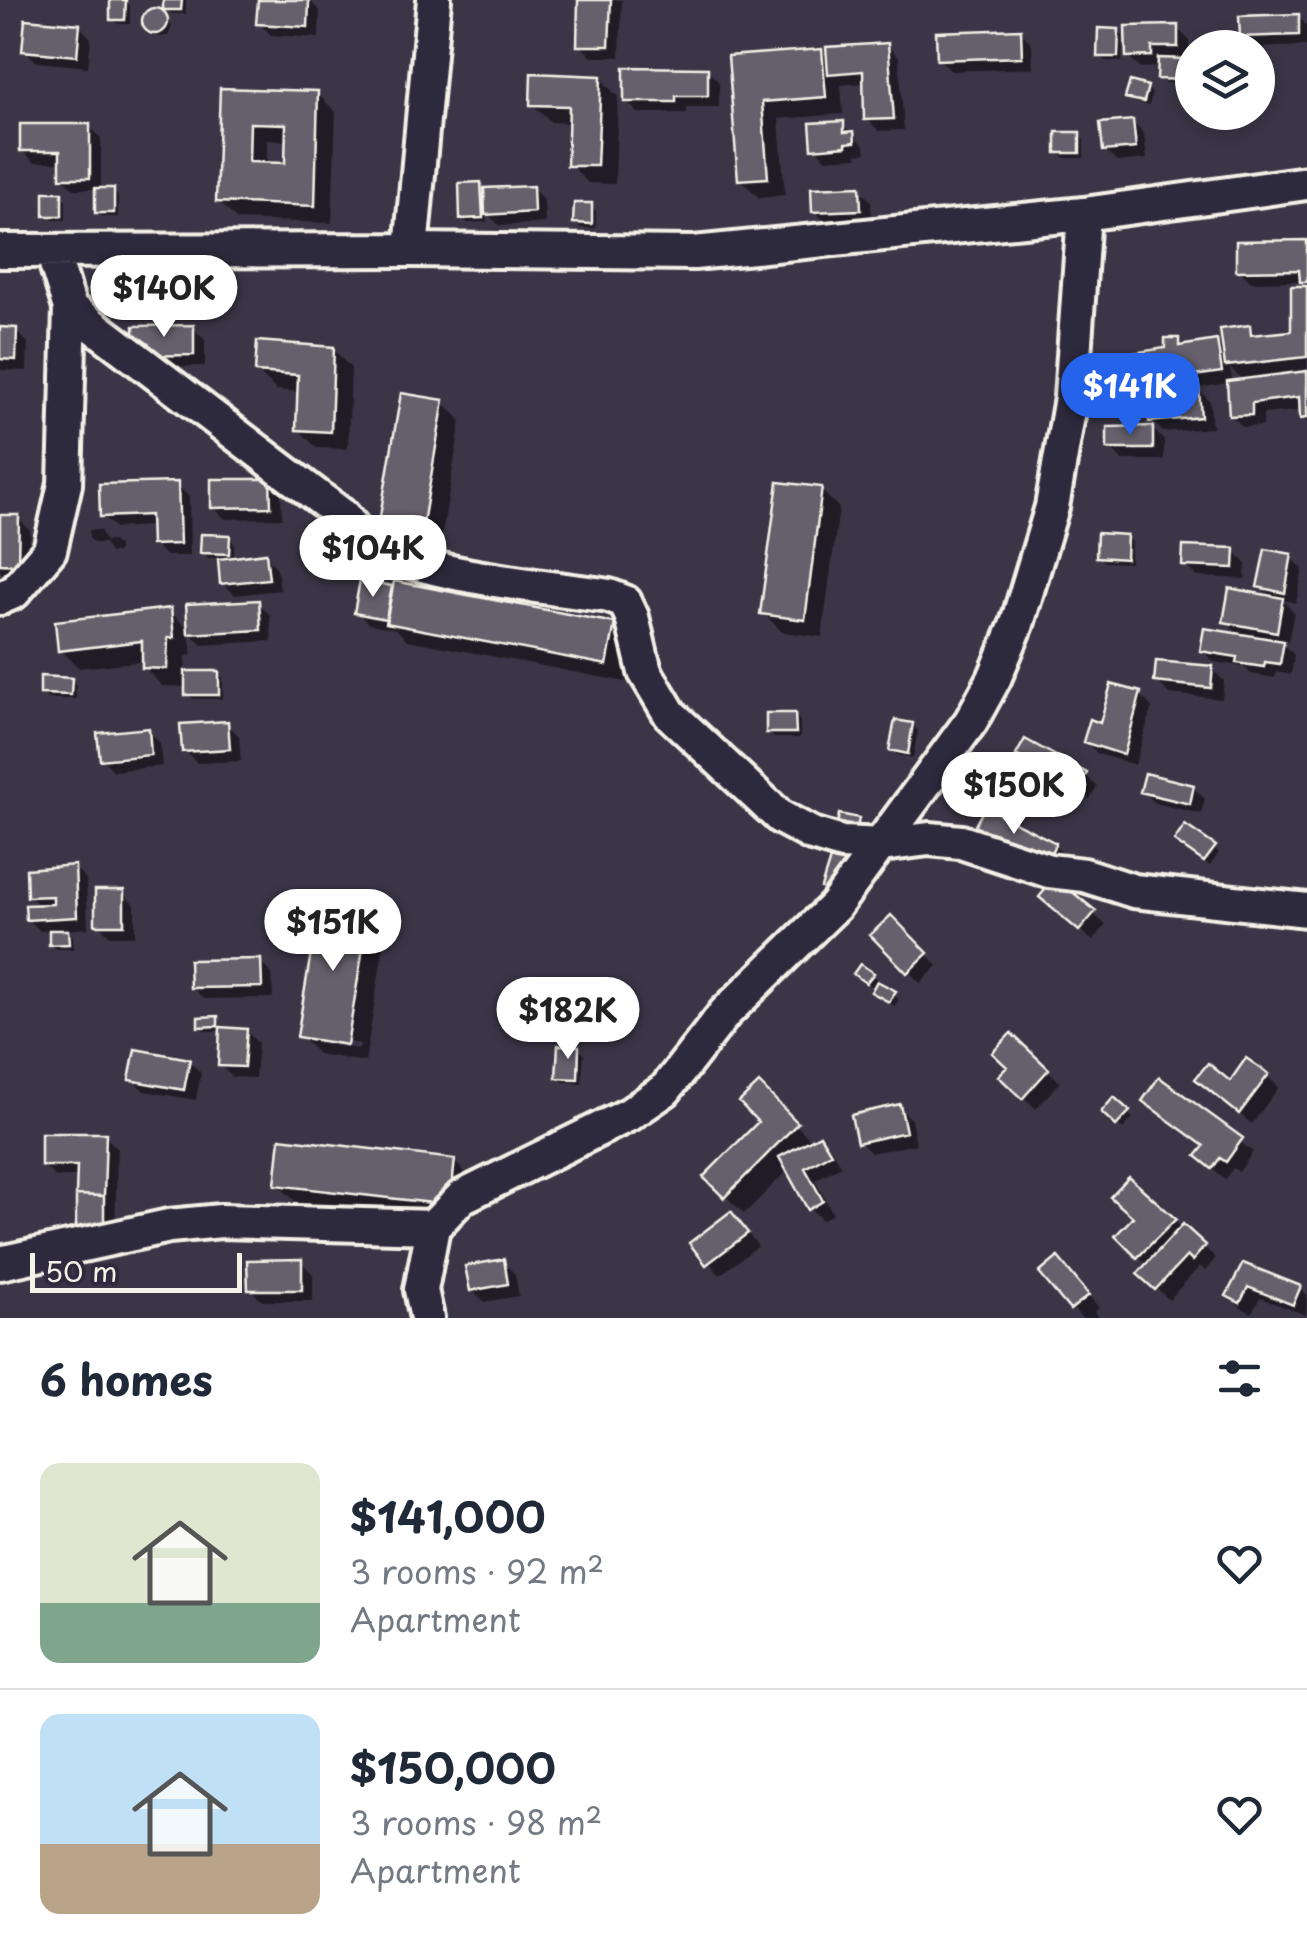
<!DOCTYPE html>
<meta charset="utf-8">
<style>
:root{--surface:#fff;--page:#f6f6f7;--text:#1f2937;--muted:#747a83;--line:#e0e1e3;--accent:#2563eb}
body{margin:0;font-family:"Playpen Sans",sans-serif;background:var(--page);color:var(--text);height:100vh;display:flex;flex-direction:column;font-size:38px;white-space:nowrap}
*{box-sizing:border-box;margin:0}
p{font-size:32px;color:var(--muted)}
.icon{flex:none;width:55px;height:55px;fill:none;stroke:currentColor;stroke-width:2;stroke-linecap:round;stroke-linejoin:round}
.map{position:relative;height:1318px;overflow:hidden}
.details{display:flex;flex-direction:column;background:var(--surface);flex:1}
.details>*{flex:none}
.buttons{position:absolute;left:1175px;top:30px;display:grid;gap:20px}
.buttons a{display:grid;place-items:center;width:100px;height:100px;border-radius:50%;background:var(--surface);box-shadow:0 5px 15px #0003;font-size:50px}
.scale{position:absolute;left:30px;bottom:25px;width:212px;box-sizing:border-box;padding-left:10px;border:5px solid #f4f1e8;border-top:0;font-size:28px;line-height:35px;white-space:nowrap;color:#f4f1e8;-webkit-text-stroke:8px #2f2a3d;paint-order:stroke}
.price{position:absolute;translate:-50% -85px;padding:0 22px;border-radius:35px;background:#fff;color:#222;font-size:32px;line-height:65px;filter:drop-shadow(0 2px 5px #0008)}
.price::after{content:'';position:absolute;left:50%;top:60px;width:30px;height:22px;margin-left:-15px;background:inherit;clip-path:polygon(0 0,100% 0,50% 100%)}
.price.active{background:var(--accent);color:#fff}
ul{padding:0;list-style:none}
li{display:flex;align-items:center;gap:30px;height:250px;padding:0 40px}
li+li{border-top:2px solid var(--line)}
li span{display:grid;place-items:center;flex:none;width:280px;height:200px;border-radius:20px;color:#555}
li>.icon{margin-inline-start:auto}
span .icon{width:120px;height:120px;fill:#fffc;stroke-width:1}
li b{font-size:42px}
h2{display:flex;justify-content:space-between;align-items:center;height:120px;padding:0 40px;font-size:42px}
.map>svg:first-child{display:block}
</style>
<div class="map">
<svg width="1307" height="1318" viewBox="0 0 1307 1318">
<rect width="100%" height="100%" fill="#3b3647"/>
<filter id="ink" filterUnits="userSpaceOnUse"><feTurbulence type="fractalNoise" baseFrequency=".01" numOctaves="2"/><feDisplacementMap in="SourceGraphic" scale="20" xChannelSelector="R" yChannelSelector="G"/><feConvolveMatrix kernelMatrix="1 2 1 2 8 2 1 2 1" color-interpolation-filters="sRGB"/></filter>
<g filter="url(#ink)">
<!-- shadow -->
<path fill="#0007" fill-rule="evenodd" d="M 166,0 L 186,0 L 186,14 L 171,14 L 166,9 Z
M 260,0 L 309,0 L 320,11 L 319,38 L 271,35 L 259,23 Z
M 581,0 L 622,0 L 620,57 L 592,57 L 579,44 Z
M 125,1 L 130,6 L 130,24 L 118,24 L 112,18 Z
M 154,10 L 162,13 L 172,27 L 168,36 L 157,37 L 144,21 Z
M 1298,16 L 1307,26 L 1307,46 L 1254,48 L 1243,36 Z
M 79,26 L 91,38 L 88,67 L 37,62 L 24,50 Z
M 1177,28 L 1189,40 L 1189,58 L 1183,58 L 1192,67 L 1191,84 L 1165,83 L 1159,78 L 1160,67 L 1140,68 L 1128,56 Z
M 1020,31 L 1032,44 L 1033,68 L 951,71 L 939,59 Z
M 1118,31 L 1123,37 L 1122,62 L 1105,61 L 1100,56 Z
M 887,45 L 899,57 L 904,130 L 879,131 L 867,119 L 866,83 L 841,85 L 843,114 L 779,119 L 785,195 L 759,198 L 740,179 L 731,59 L 821,51 L 830,60 Z
M 707,70 L 719,82 L 719,107 L 687,107 L 687,113 L 638,113 L 626,101 Z
M 600,78 L 618,97 L 615,184 L 588,183 L 570,164 L 571,123 L 551,122 L 532,104 Z
M 1147,88 L 1152,93 L 1149,106 L 1134,102 L 1128,97 Z
M 222,90 L 317,93 L 336,112 L 332,223 L 237,220 L 218,201 ZM 267,140 L 288,141 L 287,165 L 267,165 Z
M 1132,122 L 1144,134 L 1147,159 L 1117,162 L 1105,150 Z
M 843,124 L 865,146 L 866,153 L 857,154 L 857,157 L 826,159 L 814,147 Z
M 89,126 L 101,138 L 101,191 L 113,191 L 118,196 L 118,217 L 103,217 L 98,212 L 98,189 L 74,189 L 62,177 L 62,162 L 34,162 L 22,150 Z
M 1079,135 L 1084,140 L 1084,158 L 1064,158 L 1059,152 Z
M 480,185 L 486,191 L 532,188 L 544,200 L 545,223 L 500,226 L 486,213 L 487,222 L 468,223 L 463,218 Z
M 859,189 L 871,201 L 872,221 L 827,223 L 814,211 Z
M 61,195 L 66,200 L 66,220 L 52,220 L 47,215 Z
M 591,206 L 596,211 L 596,228 L 581,228 L 576,222 Z
M 1307,242 L 1307,286 L 1303,281 L 1251,282 L 1239,270 Z
M 1307,289 L 1307,422 L 1302,418 L 1302,410 L 1263,414 L 1263,426 L 1243,427 L 1231,415 L 1229,383 L 1197,388 L 1210,401 L 1212,428 L 1163,432 L 1151,420 L 1149,395 L 1145,396 L 1133,384 L 1178,340 L 1185,348 L 1217,343 L 1226,352 L 1249,328 L 1258,337 L 1293,333 ZM 1230,368 L 1244,381 L 1233,383 Z
M 193,328 L 205,340 L 205,366 L 149,367 L 136,329 Z
M 0,330 L 16,331 L 28,343 L 27,371 L 0,370 Z
M 333,349 L 351,368 L 348,449 L 317,448 L 298,429 L 300,392 L 276,390 L 258,372 Z
M 443,402 L 461,421 L 438,558 L 380,533 Z
M 1152,428 L 1164,440 L 1164,460 L 1122,460 L 1110,448 Z
M 269,481 L 281,493 L 282,518 L 225,519 L 213,507 Z
M 177,485 L 189,497 L 190,556 L 166,556 L 154,544 L 153,526 L 115,528 L 103,516 Z
M 821,490 L 839,508 L 822,637 L 782,632 L 763,613 Z
M 0,517 L 18,518 L 30,530 L 29,576 L 4,575 L 0,571 Z
M 89,530 L 100,530 L 105,541 L 113,541 L 118,546 L 118,553 L 110,553 L 104,543 L 94,543 L 89,538 Z
M 229,537 L 234,543 L 234,559 L 265,556 L 277,568 L 280,590 L 235,595 L 223,583 L 220,558 L 208,558 L 203,552 Z
M 1126,537 L 1131,542 L 1130,563 L 1104,562 L 1099,556 Z
M 1234,551 L 1246,563 L 1245,579 L 1197,577 L 1185,565 Z
M 1291,557 L 1303,569 L 1296,603 L 1282,600 L 1294,612 L 1288,642 L 1280,641 L 1294,655 L 1291,675 L 1276,672 L 1275,678 L 1251,674 L 1244,667 L 1214,662 L 1202,650 L 1240,636 L 1225,621 L 1272,598 L 1260,586 Z
M 390,588 L 395,593 L 614,626 L 633,644 L 625,682 L 407,640 L 396,629 L 369,624 L 357,612 Z
M 258,603 L 270,615 L 272,641 L 202,645 L 189,632 L 192,655 L 186,656 L 185,673 L 218,673 L 223,678 L 223,699 L 193,699 L 188,694 L 188,687 L 162,686 L 144,667 L 144,661 L 79,668 L 61,650 L 170,611 L 190,631 Z
M 1212,669 L 1224,681 L 1222,699 L 1169,694 L 1157,681 Z
M 71,680 L 76,685 L 76,699 L 48,699 L 42,693 Z
M 1140,695 L 1152,707 L 1135,765 L 1098,754 L 1086,742 Z
M 794,715 L 800,721 L 800,738 L 774,738 L 769,732 Z
M 227,724 L 239,736 L 241,761 L 197,763 L 185,751 Z
M 912,725 L 918,730 L 913,758 L 897,755 L 892,750 Z
M 148,731 L 160,743 L 162,766 L 114,771 L 102,759 Z
M 1019,755 L 1085,775 L 1097,787 L 1090,799 L 1031,767 Z
M 1193,787 L 1205,799 L 1201,814 L 1155,803 L 1143,791 Z
M 987,843 L 1054,845 L 1066,857 L 1055,877 Z
M 1182,846 L 1214,848 L 1219,853 L 1210,866 Z
M 74,867 L 86,879 L 88,928 L 65,930 L 73,937 L 73,949 L 56,949 L 51,944 L 51,930 L 40,931 L 28,919 L 40,907 L 30,896 Z
M 1055,881 L 1106,925 L 1093,941 L 1054,909 Z
M 123,893 L 135,905 L 135,936 L 110,936 L 98,924 Z
M 368,914 L 386,932 L 365,1062 L 318,1054 L 300,1036 ZM 317,1037 L 360,1044 L 359,1049 L 317,1043 Z
M 891,918 L 938,966 L 920,983 L 873,935 Z
M 260,962 L 272,974 L 273,998 L 204,999 L 192,987 Z
M 872,974 L 878,980 L 875,983 L 899,999 L 895,1006 L 879,997 L 874,992 L 876,989 L 861,979 Z
M 217,1019 L 222,1030 L 246,1031 L 258,1043 L 255,1078 L 232,1077 L 220,1065 L 222,1031 L 206,1031 L 201,1026 Z
M 1012,1036 L 1060,1082 L 1036,1109 L 1002,1076 L 1010,1068 Z
M 578,1049 L 584,1054 L 582,1083 L 564,1082 L 559,1077 Z
M 189,1061 L 201,1073 L 196,1100 L 144,1091 L 132,1079 Z
M 1267,1076 L 1279,1087 L 1252,1124 L 1211,1091 Z
M 1160,1081 L 1253,1152 L 1239,1172 L 1233,1168 L 1225,1179 L 1211,1168 L 1206,1148 L 1145,1101 Z
M 759,1087 L 813,1142 L 820,1138 L 832,1150 L 841,1166 L 815,1180 L 833,1214 L 822,1220 L 810,1208 L 789,1169 L 744,1214 L 706,1177 L 762,1122 Z
M 1114,1101 L 1133,1118 L 1123,1129 L 1104,1112 Z
M 899,1107 L 911,1119 L 916,1144 L 871,1153 L 859,1141 Z
M 105,1136 L 117,1148 L 115,1240 L 90,1239 L 78,1227 L 79,1177 L 55,1177 L 43,1165 Z
M 454,1161 L 472,1179 L 468,1222 L 296,1202 L 277,1184 Z
M 1136,1218 L 1174,1220 L 1216,1258 L 1205,1271 L 1200,1266 L 1169,1300 L 1141,1274 L 1148,1266 L 1118,1236 Z
M 742,1226 L 758,1246 L 720,1275 L 693,1244 Z
M 301,1262 L 313,1274 L 313,1301 L 262,1301 L 250,1289 Z
M 503,1262 L 515,1274 L 519,1296 L 484,1302 L 472,1290 Z
M 1244,1266 L 1300,1288 L 1307,1295 L 1306,1315 L 1260,1298 L 1252,1313 L 1241,1308 L 1229,1296 Z
M 1070,1273 L 1099,1308 L 1094,1312 L 1100,1318 L 1082,1318 L 1072,1308 Z"/>
<!-- building -->
<path fill="#65616c" stroke="#f4f1e8" stroke-width="2.5" fill-rule="evenodd" d="M 110,0 L 126,0 L 125,20 L 110,20 Z
M 163,0 L 182,0 L 181,10 L 163,10 Z
M 258,0 L 309,0 L 308,27 L 256,24 Z
M 578,0 L 611,0 L 609,46 L 577,46 Z
M142 21a13 13 0 1 1 26 0a13 13 0 1 1-26 0Z
M 1299,14 L 1299,35 L 1240,37 L 1239,16 Z
M 25,19 L 80,24 L 77,56 L 22,51 Z
M 1178,25 L 1178,47 L 1152,47 L 1152,56 L 1126,57 L 1125,26 Z
M 1098,28 L 1119,29 L 1118,57 L 1097,57 Z
M 1021,29 L 1022,57 L 937,60 L 936,32 Z
M 888,43 L 894,119 L 864,120 L 863,71 L 828,74 L 826,47 Z
M 822,49 L 826,97 L 762,102 L 768,178 L 738,180 L 728,56 Z
M 1158,58 L 1187,59 L 1186,80 L 1157,79 Z
M 624,67 L 708,68 L 708,96 L 676,96 L 676,102 L 624,102 Z
M 531,73 L 601,76 L 597,166 L 567,166 L 569,106 L 530,105 Z
M 1130,81 L 1148,86 L 1144,102 L 1125,98 Z
M 220,88 L 318,91 L 315,206 L 216,202 ZM 250,123 L 286,124 L 285,163 L 249,162 Z
M 1133,120 L 1136,148 L 1103,151 L 1100,123 Z
M 844,121 L 844,132 L 854,131 L 855,142 L 846,143 L 846,146 L 812,149 L 810,123 Z
M 20,124 L 90,124 L 90,178 L 60,178 L 60,151 L 20,151 Z
M 1056,132 L 1080,132 L 1080,153 L 1056,153 Z
M 481,182 L 483,218 L 460,219 L 459,183 Z
M 533,186 L 534,212 L 485,215 L 484,188 Z
M 860,186 L 861,210 L 812,212 L 811,188 Z
M 95,188 L 114,188 L 114,213 L 95,213 Z
M 44,192 L 62,192 L 62,216 L 44,216 Z
M 574,203 L 592,203 L 592,224 L 573,223 Z
M 1307,240 L 1307,282 L 1300,282 L 1299,270 L 1236,271 L 1236,241 Z
M 1291,286 L 1307,286 L 1307,357 L 1225,366 L 1220,329 L 1250,325 L 1251,335 L 1291,331 Z
M 194,325 L 194,355 L 134,356 L 134,326 Z
M 0,327 L 17,328 L 16,360 L 0,359 Z
M 1165,338 L 1179,338 L 1179,346 L 1217,340 L 1222,372 L 1131,385 L 1126,354 L 1165,348 Z
M 257,341 L 334,347 L 331,432 L 296,430 L 298,375 L 255,372 Z
M 1307,371 L 1307,418 L 1300,419 L 1299,397 L 1252,403 L 1252,415 L 1229,416 L 1227,381 Z
M 1199,387 L 1201,417 L 1149,422 L 1147,391 Z
M 401,393 L 444,400 L 420,541 L 377,534 Z
M 1153,426 L 1153,449 L 1107,449 L 1107,427 Z
M 211,479 L 270,479 L 271,507 L 211,508 Z
M 178,482 L 180,544 L 151,545 L 150,515 L 100,517 L 99,484 Z
M 778,482 L 822,487 L 805,620 L 760,614 Z
M 0,515 L 19,515 L 18,565 L 0,564 Z
M 1097,533 L 1127,535 L 1126,559 L 1096,557 Z
M 201,534 L 230,535 L 229,554 L 200,553 Z
M 1183,546 L 1235,548 L 1234,568 L 1182,566 Z
M 1265,549 L 1292,554 L 1285,593 L 1257,587 Z
M 266,553 L 269,579 L 220,584 L 218,559 Z
M 360,580 L 392,586 L 386,619 L 354,613 Z
M 394,581 L 615,623 L 607,665 L 386,623 Z
M 1229,588 L 1283,598 L 1277,632 L 1223,622 Z
M 259,600 L 261,630 L 188,634 L 186,604 Z
M 171,608 L 174,638 L 168,638 L 167,669 L 142,668 L 142,641 L 58,651 L 55,621 Z
M 1204,628 L 1284,641 L 1280,664 L 1265,662 L 1264,667 L 1236,663 L 1237,657 L 1200,651 Z
M 1156,661 L 1213,666 L 1211,688 L 1154,682 Z
M 185,671 L 219,671 L 219,695 L 185,695 Z
M 40,676 L 72,678 L 71,695 L 40,694 Z
M 1111,684 L 1141,692 L 1124,755 L 1083,742 L 1090,719 L 1100,723 Z
M 766,713 L 795,713 L 796,733 L 766,733 Z
M 895,720 L 913,723 L 908,754 L 889,750 Z
M 228,721 L 230,749 L 182,752 L 180,724 Z
M 149,728 L 151,755 L 100,760 L 97,733 Z
M 1025,739 L 1087,773 L 1078,789 L 1016,755 Z
M 1145,773 L 1194,785 L 1190,804 L 1140,792 Z
M 985,807 L 1056,843 L 1043,867 L 972,831 Z
M 839,814 L 859,818 L 855,839 L 835,835 Z
M 1185,825 L 1216,846 L 1204,862 L 1174,841 Z
M 830,859 L 849,864 L 840,894 L 821,888 Z
M 75,865 L 77,917 L 26,920 L 25,905 L 53,904 L 53,896 L 27,897 L 26,869 Z
M 1055,878 L 1096,911 L 1079,931 L 1039,897 Z
M 95,890 L 124,890 L 124,925 L 95,925 Z
M 319,904 L 369,912 L 347,1045 L 297,1037 Z
M 891,915 L 928,953 L 907,973 L 870,935 Z
M 49,930 L 68,930 L 69,944 L 49,945 Z
M 261,959 L 262,987 L 190,988 L 189,960 Z
M 860,964 L 874,973 L 866,983 L 853,974 Z
M 877,981 L 896,991 L 889,1002 L 871,992 Z
M 218,1016 L 218,1026 L 198,1027 L 198,1017 Z
M 220,1027 L 247,1029 L 244,1067 L 218,1066 Z
M 1011,1033 L 1049,1069 L 1022,1099 L 998,1076 L 1007,1067 L 992,1053 Z
M 558,1045 L 579,1046 L 578,1079 L 556,1078 Z
M 135,1049 L 190,1059 L 184,1090 L 129,1080 Z
M 1246,1058 L 1269,1074 L 1239,1114 L 1195,1079 L 1208,1063 L 1230,1081 Z
M 1159,1077 L 1243,1138 L 1226,1162 L 1220,1158 L 1212,1169 L 1196,1156 L 1204,1146 L 1142,1101 Z
M 759,1083 L 798,1123 L 724,1198 L 703,1177 L 758,1122 L 739,1102 Z
M 1114,1097 L 1130,1111 L 1116,1126 L 1101,1112 Z
M 900,1104 L 906,1132 L 857,1143 L 851,1115 Z
M 41,1133 L 106,1133 L 104,1196 L 76,1195 L 77,1166 L 41,1166 Z
M 820,1135 L 831,1153 L 805,1168 L 823,1201 L 808,1210 L 779,1157 Z
M 280,1138 L 455,1159 L 450,1205 L 275,1185 Z
M 1129,1177 L 1176,1219 L 1137,1258 L 1115,1236 L 1133,1217 L 1110,1197 Z
M 76,1195 L 104,1196 L 104,1229 L 76,1228 Z
M 731,1211 L 748,1233 L 706,1265 L 689,1243 Z
M 1183,1224 L 1206,1245 L 1192,1261 L 1187,1256 L 1155,1290 L 1137,1274 Z
M 1058,1257 L 1089,1295 L 1070,1310 L 1039,1273 Z
M 302,1259 L 302,1290 L 248,1290 L 247,1260 Z
M 504,1259 L 508,1284 L 470,1291 L 465,1266 Z
M 1243,1263 L 1301,1286 L 1293,1305 L 1248,1287 L 1240,1303 L 1226,1296 Z"/>
<g fill="none" stroke-linecap="round" stroke-linejoin="round">
<!-- minor casing -->
<g stroke="#f4f1e8" stroke-width="40">
<path id="minor" d="M 411,250 L 434,0
M 0,251 L 411,250 L 694,253 L 1084,214 L 1307,183
M 70,308 L 343,516 C 349,523 356,532 363,539 C 406,575 551,587 609,596 L 625,602 L 632,617 L 645,672 L 670,714 L 780,817 L 812,834 L 842,843 L 882,845 L 929,839 L 961,842 L 1049,871 L 1084,875 L 1134,891 L 1307,910
M 0,598 L 14,592 L 50,550 L 65,484 L 70,308 L 52,251
M 0,1263 L 169,1226 L 221,1221 L 433,1227
M 427,1318 L 421,1290 L 433,1227 L 462,1197 L 630,1114 L 665,1090 L 725,1013 L 835,906 L 971,721 L 994,679 L 1017,624 L 1052,507 L 1071,398 L 1084,214"/>
</g>
<!-- minor -->
<use href="#minor" stroke="#2f2a3d" stroke-width="32"/>
</g>
</g>
</svg>
<div class="buttons">
<a><svg class="icon" aria-label="layers" viewBox="0 0 24 24"><path d="M12 4l9 5-9 5-9-5zM3 14l9 5 9-5"/></svg></a>
</div>
<div class="scale">50 m</div>
<b class="price" style="left:164px;top:340px">$140K</b>
<b class="price active" style="left:1130px;top:438px">$141K</b>
<b class="price" style="left:373px;top:600px">$104K</b>
<b class="price" style="left:1014px;top:837px">$150K</b>
<b class="price" style="left:333px;top:974px">$151K</b>
<b class="price" style="left:568px;top:1062px">$182K</b>
</div>
<section class="details">
<h2>6 homes<svg class="icon" aria-label="filters" viewBox="0 0 24 24"><path d="M4 7h16M4 17h16"/><circle cx="9" cy="7" r="2"/><circle cx="15" cy="17" r="2"/></svg></h2>
<ul>
<li><span style="background:linear-gradient(#dfe7d0 70%,#7fa58c 0)"><svg class="icon" aria-label="home" viewBox="0 0 24 24"><path d="M3 11l9-7 9 7M6 9v11h12V9"/></svg></span><div><b>$141,000</b><p>3 rooms · 92 m²</p><p>Apartment</p></div><svg class="icon" aria-label="heart" viewBox="0 0 24 24"><path d="M12 20l-8-8c-3-5 5-10 8-4 3-6 11-1 8 4z"/></svg></li>
<li><span style="background:linear-gradient(#bfe0f5 65%,#b9a48a 0)"><svg class="icon" aria-label="home" viewBox="0 0 24 24"><path d="M3 11l9-7 9 7M6 9v11h12V9"/></svg></span><div><b>$150,000</b><p>3 rooms · 98 m²</p><p>Apartment</p></div><svg class="icon" aria-label="heart" viewBox="0 0 24 24"><path d="M12 20l-8-8c-3-5 5-10 8-4 3-6 11-1 8 4z"/></svg></li>
</ul>
</section>
